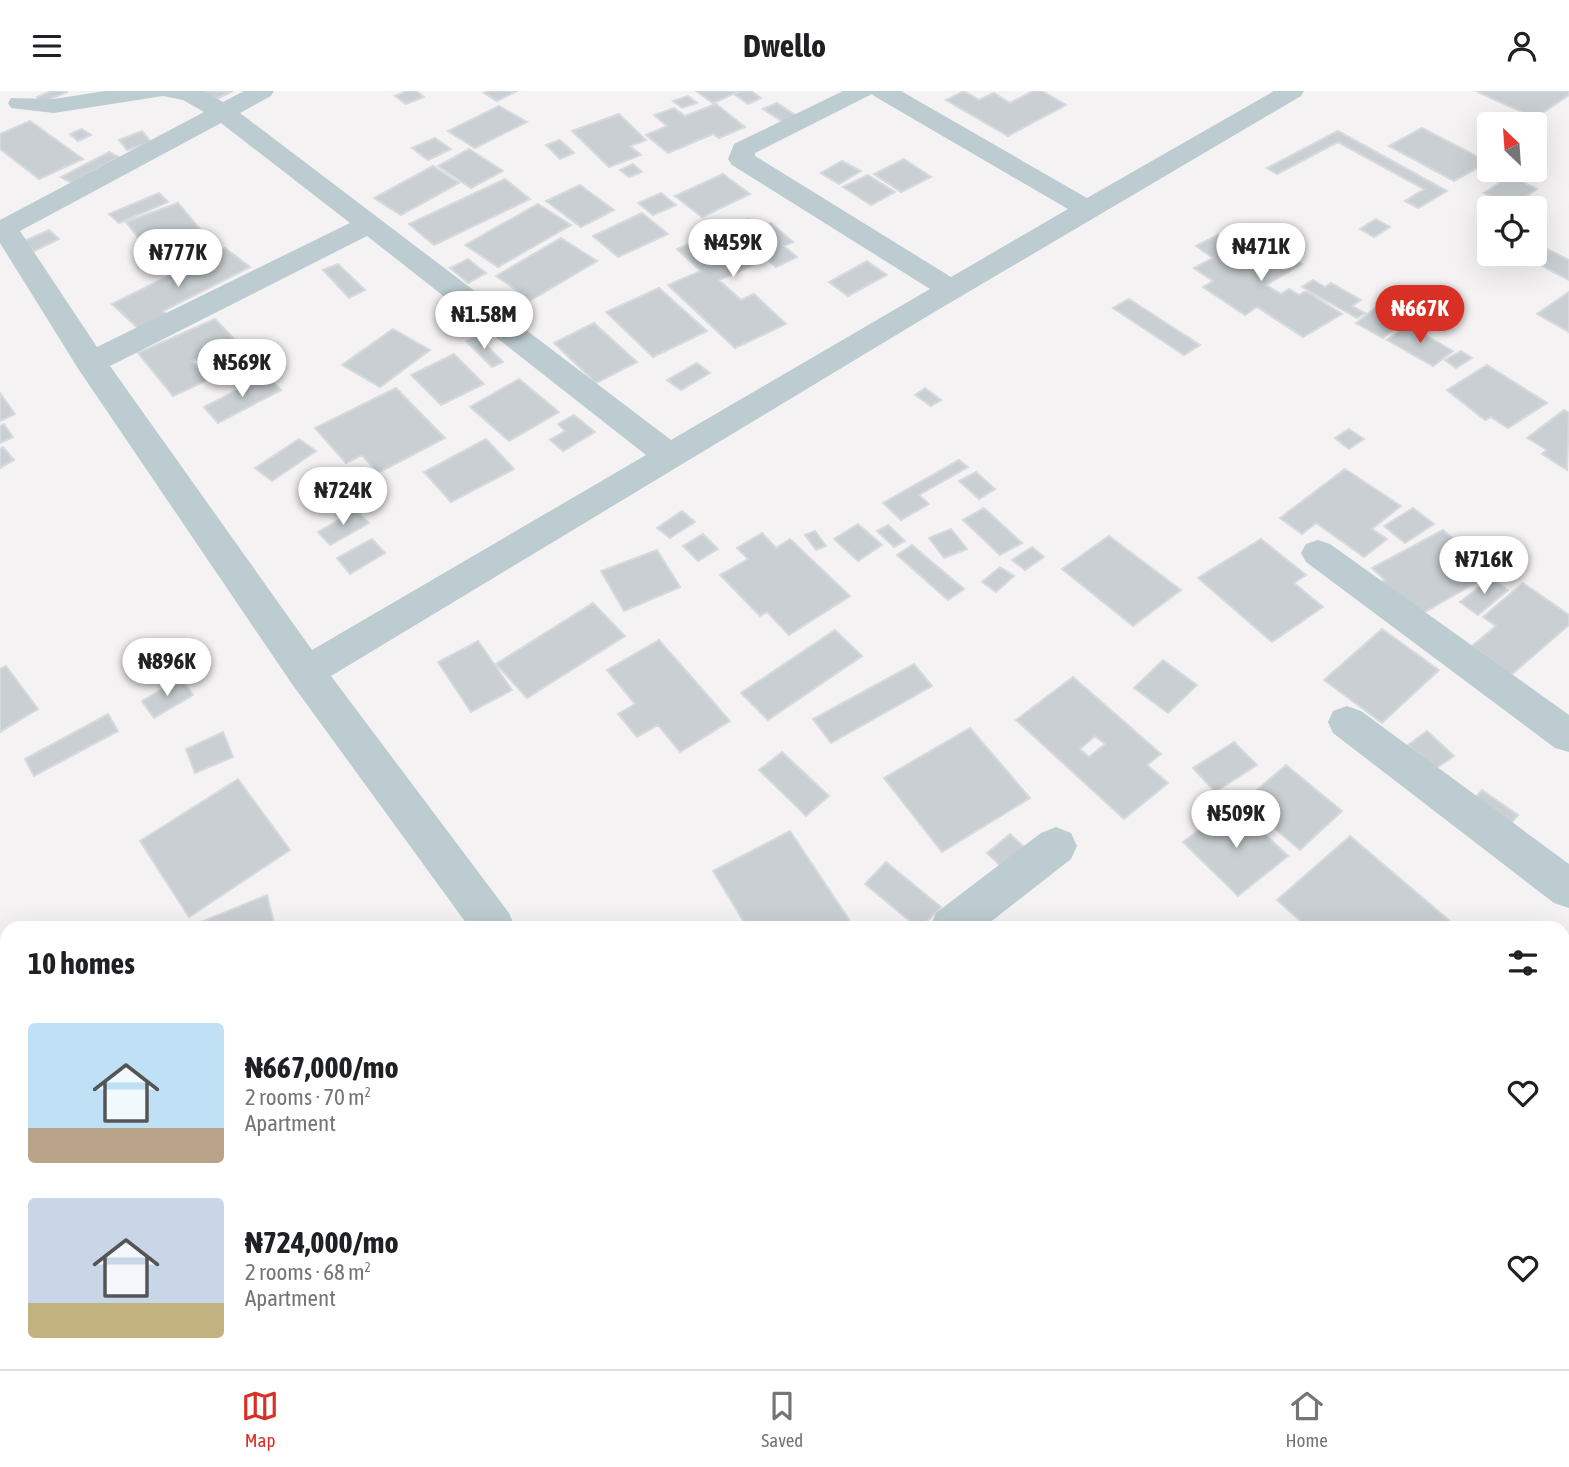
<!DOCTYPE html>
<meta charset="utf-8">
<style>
:root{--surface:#fff;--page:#f6f6f6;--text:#202124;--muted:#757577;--line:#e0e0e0;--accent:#d93025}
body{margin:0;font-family:"Asap Condensed",sans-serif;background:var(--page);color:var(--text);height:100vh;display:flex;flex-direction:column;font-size:26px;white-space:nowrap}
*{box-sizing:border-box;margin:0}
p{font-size:23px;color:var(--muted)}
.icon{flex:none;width:38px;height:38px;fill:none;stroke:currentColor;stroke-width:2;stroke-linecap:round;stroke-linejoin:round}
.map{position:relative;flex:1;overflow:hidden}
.side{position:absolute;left:0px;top:830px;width:1570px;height:450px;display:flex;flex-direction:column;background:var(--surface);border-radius:21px 21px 0 0;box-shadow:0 7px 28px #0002}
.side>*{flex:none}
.needle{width:46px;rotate:335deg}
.fabs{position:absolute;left:1477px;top:21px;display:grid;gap:14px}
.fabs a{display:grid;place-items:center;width:70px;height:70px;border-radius:7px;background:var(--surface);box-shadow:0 7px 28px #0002;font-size:35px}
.price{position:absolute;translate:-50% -60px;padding:0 16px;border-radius:24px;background:#fff;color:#222;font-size:23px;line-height:46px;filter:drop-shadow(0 2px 4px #0008)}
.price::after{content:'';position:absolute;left:50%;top:42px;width:21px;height:16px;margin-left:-10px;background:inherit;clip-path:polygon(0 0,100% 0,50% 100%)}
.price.active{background:var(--accent);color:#fff}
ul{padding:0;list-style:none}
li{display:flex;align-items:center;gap:21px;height:175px;padding:0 28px}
li span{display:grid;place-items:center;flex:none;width:196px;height:140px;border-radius:7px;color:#555}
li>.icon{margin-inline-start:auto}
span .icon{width:84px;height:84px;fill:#fffc;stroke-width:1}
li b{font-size:30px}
h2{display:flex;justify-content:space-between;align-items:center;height:84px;padding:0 28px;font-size:30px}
header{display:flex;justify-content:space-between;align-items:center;height:91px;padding:0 28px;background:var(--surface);font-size:32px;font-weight:700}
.tab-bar{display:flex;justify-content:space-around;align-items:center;height:98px;border-top:2px solid var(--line);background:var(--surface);font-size:19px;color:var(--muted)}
.tab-bar a{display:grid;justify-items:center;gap:4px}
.tab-bar .active{color:var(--accent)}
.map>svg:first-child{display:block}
</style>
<header><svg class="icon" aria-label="menu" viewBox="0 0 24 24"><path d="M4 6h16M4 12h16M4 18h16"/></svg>Dwello<svg class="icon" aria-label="person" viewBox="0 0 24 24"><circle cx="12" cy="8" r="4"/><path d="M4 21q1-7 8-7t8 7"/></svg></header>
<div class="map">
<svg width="1569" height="1278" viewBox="0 0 1569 1278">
<rect width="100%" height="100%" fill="#f5f2f3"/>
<!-- building -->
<path fill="#c9cfd2" stroke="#d6dade" stroke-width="2" fill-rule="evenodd" d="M 51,0 L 66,0 L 67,1 L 44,11 L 37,6 Z
M 189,0 L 233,0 L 211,11 Z
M 407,0 L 416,0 L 424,6 L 406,13 L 395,5 Z
M 488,0 L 517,0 L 497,10 L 484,2 Z
M 696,0 L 740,0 L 713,12 Z
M 742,0 L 751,0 L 761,7 L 748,13 L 734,3 Z
M 964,0 L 979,9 L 994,2 L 1010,12 L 1033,0 L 1042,0 L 1066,14 L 1008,45 L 946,9 Z
M 1476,0 L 1569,0 L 1569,4 L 1535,27 Z
M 688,5 L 697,12 L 682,17 L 673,10 Z
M 777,12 L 797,25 L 783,31 L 763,18 Z
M 716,13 L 745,36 L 719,47 L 713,43 L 668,62 L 646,44 L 667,35 L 654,24 L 674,17 L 685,25 Z
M 499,15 L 527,31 L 475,57 L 448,40 Z
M 619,23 L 646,49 L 630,55 L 641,64 L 609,76 L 572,40 Z
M 30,30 L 83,68 L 39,88 L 0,58 L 0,43 Z
M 1422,37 L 1488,71 L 1454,90 L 1389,55 Z
M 82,38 L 91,44 L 78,50 L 70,43 Z
M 142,40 L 151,51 L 127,59 L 119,49 Z
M 1338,40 L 1447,100 L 1418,117 L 1405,110 L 1424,98 L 1338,51 L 1277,83 L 1267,77 Z
M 435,47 L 451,58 L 428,69 L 412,57 Z
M 560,49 L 574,62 L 560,68 L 546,54 Z
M 469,58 L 503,80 L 471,97 L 438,75 Z
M 109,61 L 119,66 L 72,92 L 61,86 Z
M 904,68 L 931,86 L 901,101 L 874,83 Z
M 842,70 L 861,80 L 839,93 L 821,82 Z
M 633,73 L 642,81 L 629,86 L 620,79 Z
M 433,75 L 459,92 L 401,124 L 374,107 Z
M 723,83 L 750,103 L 702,126 L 675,105 Z
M 868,84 L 895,101 L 871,114 L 843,96 Z
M 1510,85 L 1537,98 L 1511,116 L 1484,102 Z
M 505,88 L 530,108 L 434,154 L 409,133 Z
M 580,94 L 614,119 L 581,136 L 546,110 Z
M 159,102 L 168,111 L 119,132 L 109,123 Z
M 661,102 L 676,114 L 653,124 L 638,112 Z
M 178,112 L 217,158 L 167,178 L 154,161 L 170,155 L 159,142 L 140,149 L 126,131 Z
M 538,113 L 571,134 L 498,176 L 465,154 Z
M 642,122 L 668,143 L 618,166 L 593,145 Z
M 748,128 L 760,138 L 771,132 L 793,151 L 784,155 L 797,166 L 776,176 L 767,168 L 719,189 L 741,209 L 754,203 L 786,233 L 735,257 L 668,194 L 701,180 L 677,158 Z
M 1376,128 L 1390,136 L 1374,146 L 1360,138 Z
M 49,139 L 59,148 L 34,160 L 24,150 Z
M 1255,143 L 1302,173 L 1266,194 L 1281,203 L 1289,198 L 1299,204 L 1306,200 L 1342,223 L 1303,246 L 1257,216 L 1245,224 L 1203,196 L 1213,190 L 1194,177 L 1213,167 L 1196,155 L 1218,144 L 1234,155 Z
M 561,147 L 597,170 L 531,209 L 496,185 Z
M 1535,152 L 1569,169 L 1569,189 L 1519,163 L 1535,163 Z
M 225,157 L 250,176 L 163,220 L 172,228 L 143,242 L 112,213 Z
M 468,168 L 486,182 L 468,192 L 450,177 Z
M 867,170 L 887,184 L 848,205 L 829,191 Z
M 338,173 L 365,199 L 349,207 L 323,179 Z
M 1313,189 L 1325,196 L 1331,192 L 1361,209 L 1352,215 L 1365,222 L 1357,227 L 1302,196 Z
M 659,197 L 707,240 L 653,266 L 606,221 Z
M 1569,201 L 1569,241 L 1537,223 Z
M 1129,208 L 1200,254 L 1184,264 L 1113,217 Z
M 1375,217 L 1402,231 L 1383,247 L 1356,232 Z
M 215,228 L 236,250 L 192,270 L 208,289 L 173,305 L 138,262 Z
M 594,232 L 637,271 L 596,292 L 554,252 Z
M 1408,234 L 1453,260 L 1433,275 L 1387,249 Z
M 393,238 L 430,259 L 380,296 L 342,274 Z
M 477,245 L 503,271 L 492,276 L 466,250 Z
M 1461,260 L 1472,267 L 1456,277 L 1445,269 Z
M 454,263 L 484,293 L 441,314 L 411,284 Z
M 697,272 L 710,282 L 681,299 L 667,289 Z
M 1487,274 L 1547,312 L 1508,337 L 1491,326 L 1485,329 L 1447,299 Z
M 266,284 L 281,299 L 218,332 L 204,316 Z
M 519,288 L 559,321 L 509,350 L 470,316 Z
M 396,297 L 445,347 L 378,382 L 362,364 L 346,372 L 315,337 Z
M 925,297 L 941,309 L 931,315 L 915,304 Z
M 0,302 L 15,323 L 0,330 Z
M 1564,319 L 1569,322 L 1567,379 L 1542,363 L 1547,359 L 1527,347 Z
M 574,324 L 595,341 L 563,360 L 550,349 L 565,340 L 558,333 Z
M 4,333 L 13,346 L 0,352 L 0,335 Z
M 1349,338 L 1364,348 L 1349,358 L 1335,347 Z
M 299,348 L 316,360 L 272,390 L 255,377 Z
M 486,348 L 514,378 L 451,411 L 424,381 Z
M 3,356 L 14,369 L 0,377 L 0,358 Z
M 959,369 L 968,376 L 919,404 L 929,413 L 901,429 L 883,412 Z
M 1345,378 L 1401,415 L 1372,438 L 1387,448 L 1364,466 L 1316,432 L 1302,443 L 1280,427 Z
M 976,381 L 995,398 L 979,408 L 959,390 Z
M 984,417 L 1022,452 L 1000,464 L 963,429 Z
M 1413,417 L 1434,433 L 1405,452 L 1384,435 Z
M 356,419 L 369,432 L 330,454 L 318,441 Z
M 682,420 L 695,431 L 670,447 L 657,437 Z
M 858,433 L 882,454 L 858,470 L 834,448 Z
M 888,434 L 905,450 L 894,456 L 877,440 Z
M 951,438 L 967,458 L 944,467 L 929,447 Z
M 1443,439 L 1494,481 L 1423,522 L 1374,495 L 1385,489 L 1372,477 Z
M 815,440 L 826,455 L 816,459 L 805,444 Z
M 762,442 L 776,457 L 790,448 L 850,505 L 789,544 L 767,521 L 760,525 L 720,484 L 748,468 L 737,457 Z
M 703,443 L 718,458 L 698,470 L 683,455 Z
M 1109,445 L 1181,499 L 1133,535 L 1062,478 Z
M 372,448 L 385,462 L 350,483 L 337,467 Z
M 1261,448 L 1306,484 L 1294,492 L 1323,516 L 1272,551 L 1198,487 Z
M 912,454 L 964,498 L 948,509 L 897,464 Z
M 1032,456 L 1044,466 L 1025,479 L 1012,469 Z
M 657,459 L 680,496 L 624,520 L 601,480 Z
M 1000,476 L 1014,485 L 996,501 L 982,491 Z
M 1491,487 L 1508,499 L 1478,524 L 1460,511 Z
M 1523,492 L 1569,524 L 1569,534 L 1511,584 L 1472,555 L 1496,535 L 1483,526 Z
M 593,512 L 625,545 L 527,607 L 496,573 Z
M 1382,538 L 1439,579 L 1382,632 L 1324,589 Z
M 835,539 L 862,565 L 768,629 L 741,602 Z
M 659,549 L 730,630 L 680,661 L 658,634 L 637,646 L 618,623 L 635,613 L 607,579 Z
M 478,550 L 512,599 L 471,621 L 438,571 Z
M 1163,569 L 1197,594 L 1168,622 L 1134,597 Z
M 914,573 L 932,595 L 831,652 L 813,628 Z
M 6,575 L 38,618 L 0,641 L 0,578 Z
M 1073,586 L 1161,663 L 1147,674 L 1168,692 L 1124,728 L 1016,629 ZM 1095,645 L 1105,653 L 1089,666 L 1080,658 Z
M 181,587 L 193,604 L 154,627 L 142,610 Z
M 108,623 L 118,640 L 34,685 L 25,668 Z
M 970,637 L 1030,707 L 942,761 L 884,687 Z
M 1427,640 L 1454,665 L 1435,678 L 1408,654 Z
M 223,641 L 233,666 L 195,682 L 186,658 Z
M 1234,651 L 1257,674 L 1215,701 L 1193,677 Z
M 782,661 L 829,705 L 806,725 L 759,679 Z
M 1286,674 L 1342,720 L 1300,759 L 1243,711 Z
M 238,688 L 290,759 L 189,826 L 140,750 Z
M 1482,699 L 1518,724 L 1506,739 L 1470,713 Z
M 1233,713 L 1288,765 L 1238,805 L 1183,751 Z
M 790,740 L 854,836 L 747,836 L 713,780 Z
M 1010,743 L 1034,765 L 1011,785 L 987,762 Z
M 1350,745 L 1457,836 L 1307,836 L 1277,809 Z
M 886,771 L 941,816 L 922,836 L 917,836 L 865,793 Z
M 267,804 L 275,836 L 189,836 Z
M 0,1168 L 7,1186 L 7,1213 L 0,1218 Z
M 7,1268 L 7,1272 L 91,1272 L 94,1278 L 0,1278 L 0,1273 Z
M 451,1272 L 518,1272 L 521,1278 L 443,1278 Z
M 1059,1272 L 1088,1272 L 1093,1278 L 1054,1278 Z"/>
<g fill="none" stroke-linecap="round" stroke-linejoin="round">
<!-- minor -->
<path fill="#bcccd0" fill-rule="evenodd" d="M 105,0 L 203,0 L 223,11 L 244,0 L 274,0 L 271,5 L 240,22 L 671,349 L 930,198 L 732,74 L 728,68 L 734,53 L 843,0 L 901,0 L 1087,107 L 1274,0 L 1304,0 L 1301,5 L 931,223 L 331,585 L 509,822 L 515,836 L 469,836 L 292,593 L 79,279 L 0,152 L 0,129 L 204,21 L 183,9 L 163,5 L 54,22 L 11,17 L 8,12 L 11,7 L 54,8 ZM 872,3 L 874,5 L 1068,118 L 951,186 L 755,65 L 755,62 ZM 221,32 L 350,132 L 97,256 L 20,140 ZM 367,145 L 646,364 L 312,559 L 110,275 Z
M 1318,449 L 1330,453 L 1569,624 L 1569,661 L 1555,657 L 1306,471 L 1301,462 L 1306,453 Z
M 1347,615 L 1361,620 L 1569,773 L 1569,817 L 1554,812 L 1333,642 L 1328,631 L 1333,620 Z
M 1056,736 L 1071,742 L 1077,755 L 1071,768 L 984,836 L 930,836 L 936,822 L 1041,742 Z
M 1569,934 L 1569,985 L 1563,988 L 1563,937 Z
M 4,1219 L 7,1220 L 7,1271 L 0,1274 L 0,1221 Z
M 795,1272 L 850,1272 L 852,1278 L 797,1278 Z
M 1294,1272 L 1349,1272 L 1347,1278 L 1292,1278 Z"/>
</g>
</svg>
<div class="fabs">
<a><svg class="needle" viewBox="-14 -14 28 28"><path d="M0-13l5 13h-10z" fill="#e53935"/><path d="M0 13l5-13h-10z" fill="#757577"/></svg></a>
<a><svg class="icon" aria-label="locate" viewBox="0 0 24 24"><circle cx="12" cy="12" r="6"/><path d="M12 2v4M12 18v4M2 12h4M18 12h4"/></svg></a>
</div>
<b class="price" style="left:733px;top:188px">₦459K</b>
<b class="price" style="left:1261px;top:192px">₦471K</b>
<b class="price" style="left:178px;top:198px">₦777K</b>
<b class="price active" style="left:1420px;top:254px">₦667K</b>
<b class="price" style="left:484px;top:260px">₦1.58M</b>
<b class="price" style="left:242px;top:308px">₦569K</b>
<b class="price" style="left:343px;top:436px">₦724K</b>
<b class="price" style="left:1484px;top:505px">₦716K</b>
<b class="price" style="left:167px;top:607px">₦896K</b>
<b class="price" style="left:1236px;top:759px">₦509K</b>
<section class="side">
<h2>10 homes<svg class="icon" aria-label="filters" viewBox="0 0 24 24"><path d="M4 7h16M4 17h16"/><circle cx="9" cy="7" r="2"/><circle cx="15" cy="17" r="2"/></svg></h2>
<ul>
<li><span style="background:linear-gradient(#bfe0f5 75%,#b9a48a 0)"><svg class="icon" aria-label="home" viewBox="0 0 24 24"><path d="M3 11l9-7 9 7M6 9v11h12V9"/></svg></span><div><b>₦667,000/mo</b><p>2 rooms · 70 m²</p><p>Apartment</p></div><svg class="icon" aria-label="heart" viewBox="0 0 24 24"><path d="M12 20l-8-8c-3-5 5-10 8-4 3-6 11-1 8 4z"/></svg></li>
<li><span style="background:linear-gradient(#c9d6e8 75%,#c2b280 0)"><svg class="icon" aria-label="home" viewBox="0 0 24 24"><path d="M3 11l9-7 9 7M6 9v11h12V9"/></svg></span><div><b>₦724,000/mo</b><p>2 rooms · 68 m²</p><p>Apartment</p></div><svg class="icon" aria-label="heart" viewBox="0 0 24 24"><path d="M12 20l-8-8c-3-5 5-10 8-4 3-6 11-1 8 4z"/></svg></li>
</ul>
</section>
</div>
<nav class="tab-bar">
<a class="active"><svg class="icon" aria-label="map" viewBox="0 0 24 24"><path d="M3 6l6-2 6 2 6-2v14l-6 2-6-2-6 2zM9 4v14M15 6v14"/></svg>Map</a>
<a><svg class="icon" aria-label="saved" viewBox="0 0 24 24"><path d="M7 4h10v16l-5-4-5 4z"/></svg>Saved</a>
<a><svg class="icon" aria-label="home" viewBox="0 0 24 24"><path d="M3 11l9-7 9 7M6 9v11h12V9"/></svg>Home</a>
</nav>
